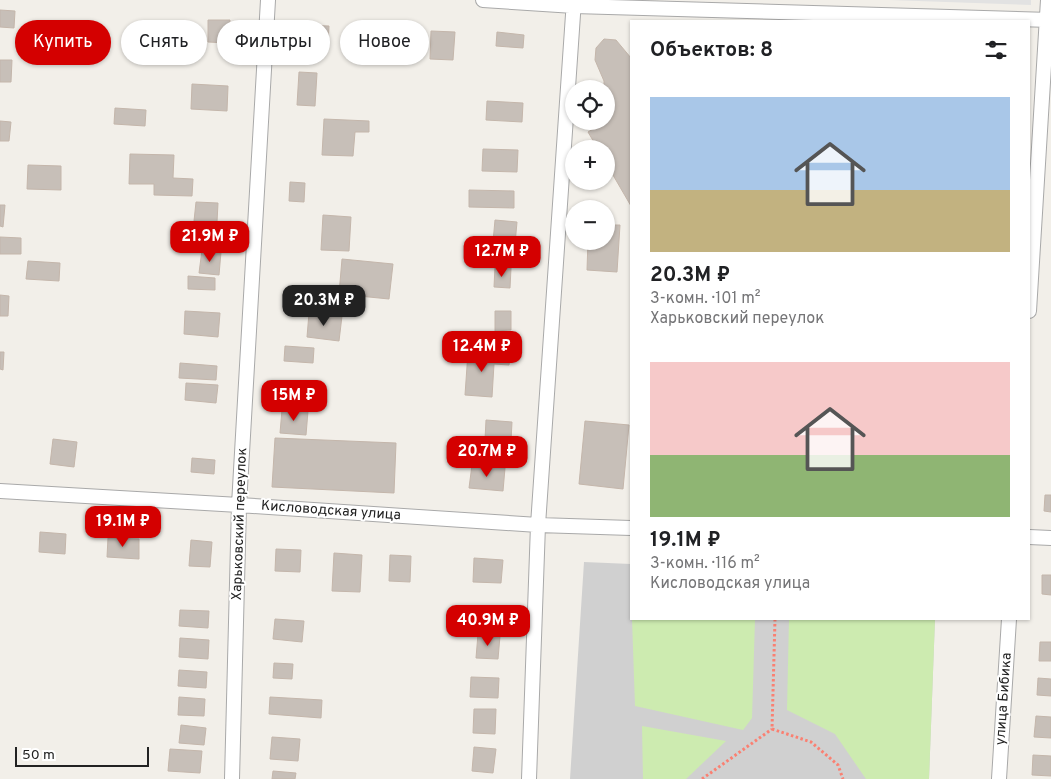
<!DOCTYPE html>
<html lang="ru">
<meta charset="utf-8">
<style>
:root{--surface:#fff;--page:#f6f6f6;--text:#202124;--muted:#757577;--accent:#d40000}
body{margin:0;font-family:Overpass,sans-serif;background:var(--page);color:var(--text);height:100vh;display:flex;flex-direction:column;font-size:19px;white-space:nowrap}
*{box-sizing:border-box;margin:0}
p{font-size:16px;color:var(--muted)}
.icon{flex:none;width:28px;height:28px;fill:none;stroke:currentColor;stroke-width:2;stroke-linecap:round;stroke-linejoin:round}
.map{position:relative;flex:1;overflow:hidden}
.details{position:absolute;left:630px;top:20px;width:400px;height:600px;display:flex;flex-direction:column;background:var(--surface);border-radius:0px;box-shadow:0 1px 4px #0004}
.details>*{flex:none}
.top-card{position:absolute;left:15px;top:20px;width:475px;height:45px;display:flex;gap:10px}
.buttons{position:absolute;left:565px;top:80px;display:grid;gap:10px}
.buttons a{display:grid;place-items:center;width:50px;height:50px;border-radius:50%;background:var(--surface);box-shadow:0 1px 4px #0004;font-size:25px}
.scale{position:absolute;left:15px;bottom:12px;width:134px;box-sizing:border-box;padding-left:5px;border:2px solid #222;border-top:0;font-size:14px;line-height:18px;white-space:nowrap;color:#222;-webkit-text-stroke:4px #fff;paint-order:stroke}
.price{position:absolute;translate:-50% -42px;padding:0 11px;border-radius:10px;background:var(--accent);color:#fff;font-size:16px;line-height:32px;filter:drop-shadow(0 1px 2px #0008)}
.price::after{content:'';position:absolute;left:50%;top:30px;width:15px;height:11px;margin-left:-8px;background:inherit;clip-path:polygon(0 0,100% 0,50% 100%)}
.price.selected{background:#222;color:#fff}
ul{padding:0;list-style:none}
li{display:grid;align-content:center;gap:10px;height:265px;padding:0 20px}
li span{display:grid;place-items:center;height:155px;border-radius:0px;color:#555}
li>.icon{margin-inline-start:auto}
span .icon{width:90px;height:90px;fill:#fffc;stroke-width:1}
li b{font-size:21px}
h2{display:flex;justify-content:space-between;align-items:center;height:60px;padding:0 20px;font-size:21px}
.chip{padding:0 18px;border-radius:22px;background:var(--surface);box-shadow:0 1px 4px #0004;font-size:18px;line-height:45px}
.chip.selected{background:var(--accent);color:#fff}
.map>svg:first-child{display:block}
</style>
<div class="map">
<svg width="1051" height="779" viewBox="0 0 1051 779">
<rect width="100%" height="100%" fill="#f2efe9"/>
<!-- religious -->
<path fill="#d0d0d0" d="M 584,562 L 631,564 L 631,619 L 935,619 L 929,779 L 570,779 Z"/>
<!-- grass -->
<path fill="#cdebb0" d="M 632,619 L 755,619 L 752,718 L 743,730 L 635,706 Z
M 789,619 L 935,619 L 929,779 L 866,779 L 835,734 L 787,710 Z
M 642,726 L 726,741 L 686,779 L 643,779 Z"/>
<!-- parking -->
<path fill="#e2e2e2" d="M 889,0 L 1031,0 L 1031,5 Z"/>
<!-- building -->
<path fill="#c7bfb8" stroke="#c4b6ab" d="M 0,10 L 15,11 L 14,28 L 0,27 Z
M 208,20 L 230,20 L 229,43 L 208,42 Z
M 301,25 L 329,26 L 328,47 L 300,46 Z
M 377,28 L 408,29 L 407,62 L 376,62 Z
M 431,31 L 455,32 L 453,60 L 430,59 Z
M 497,32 L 524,35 L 523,48 L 496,46 Z
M 604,39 L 616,40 L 631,58 L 631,206 L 606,163 L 606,149 L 598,149 L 588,132 L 601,124 L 602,121 L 606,121 L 606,89 L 604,89 L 604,81 L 595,60 L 596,48 Z
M 0,60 L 12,60 L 11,82 L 0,82 Z
M 299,72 L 317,73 L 315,106 L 297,105 Z
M 192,84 L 228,86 L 227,111 L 191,109 Z
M 487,101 L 523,103 L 522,122 L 486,120 Z
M 115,108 L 146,110 L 145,126 L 114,124 Z
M 324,119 L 369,121 L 369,132 L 355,132 L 353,156 L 322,155 Z
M 0,121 L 11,122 L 9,141 L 0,141 Z
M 483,149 L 518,150 L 517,172 L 482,171 Z
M 130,154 L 174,155 L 173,178 L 193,179 L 192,196 L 154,195 L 154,184 L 129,184 Z
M 28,165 L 61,166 L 61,190 L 27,189 Z
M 290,182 L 305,183 L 304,202 L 289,201 Z
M 469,190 L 514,191 L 514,208 L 469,207 Z
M 196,202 L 218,203 L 217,222 L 194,221 Z
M 0,205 L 5,205 L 3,227 L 0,226 Z
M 323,215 L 351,217 L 349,251 L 321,250 Z
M 495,220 L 517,222 L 515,244 L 493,242 Z
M 606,225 L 620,225 L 617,272 L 587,270 L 588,241 L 606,241 Z
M 0,237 L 21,238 L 21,254 L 0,254 Z
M 202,250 L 221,252 L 219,275 L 199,273 Z
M 342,259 L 393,264 L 389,299 L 339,294 Z
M 28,261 L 60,263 L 59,281 L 26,279 Z
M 495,267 L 511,268 L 510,288 L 494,287 Z
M 188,276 L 215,278 L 215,290 L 188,289 Z
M 0,295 L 9,296 L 8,316 L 0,316 Z
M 185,311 L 220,313 L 218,337 L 184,334 Z
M 495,311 L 511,311 L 511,330 L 495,331 Z
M 309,313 L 342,316 L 339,341 L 307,337 Z
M 285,346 L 314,348 L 313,363 L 284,361 Z
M 0,352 L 4,352 L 3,370 L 0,369 Z
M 468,352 L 510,356 L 509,365 L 494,364 L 492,397 L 465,395 Z
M 180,363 L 217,366 L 216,380 L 179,378 Z
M 186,383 L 218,385 L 216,403 L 185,400 Z
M 282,410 L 308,411 L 306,435 L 280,433 Z
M 486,420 L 512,422 L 511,441 L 485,440 Z
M 585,421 L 629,425 L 623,489 L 579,484 Z
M 275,438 L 396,443 L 394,493 L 272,487 Z
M 53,439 L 77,442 L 74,467 L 50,464 Z
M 192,458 L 215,460 L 214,474 L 191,472 Z
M 472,465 L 505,468 L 503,491 L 469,488 Z
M 1045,495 L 1051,495 L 1051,512 L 1044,511 Z
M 40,532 L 66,534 L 65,554 L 39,552 Z
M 108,538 L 139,539 L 139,559 L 107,557 Z
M 191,540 L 212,542 L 210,567 L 189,566 Z
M 276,549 L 301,550 L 300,572 L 275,571 Z
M 334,553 L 362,555 L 360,592 L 332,591 Z
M 390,555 L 411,556 L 410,582 L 389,581 Z
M 474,558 L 503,560 L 501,583 L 473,582 Z
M 1042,575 L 1051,575 L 1051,595 L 1042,594 Z
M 180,610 L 209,611 L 208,628 L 179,626 Z
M 275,619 L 304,621 L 302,642 L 273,639 Z
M 478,634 L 500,636 L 498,659 L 476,658 Z
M 180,638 L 209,640 L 208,659 L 179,657 Z
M 1040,642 L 1051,642 L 1051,661 L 1039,661 Z
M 274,663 L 293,664 L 292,679 L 273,678 Z
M 179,670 L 207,672 L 206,688 L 178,686 Z
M 471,677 L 499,678 L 498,698 L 470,697 Z
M 1038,678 L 1051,679 L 1051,696 L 1037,695 Z
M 179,697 L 205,699 L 204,716 L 178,715 Z
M 270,697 L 322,700 L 321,718 L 269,714 Z
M 474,709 L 496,709 L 495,734 L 473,733 Z
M 1036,716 L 1051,717 L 1051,738 L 1034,737 Z
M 181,725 L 206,728 L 204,745 L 179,743 Z
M 272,737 L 300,739 L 298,761 L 270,759 Z
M 474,747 L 496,749 L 493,773 L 472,771 Z
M 170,749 L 202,751 L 200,773 L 168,771 Z
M 1033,755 L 1051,756 L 1051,776 L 1032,775 Z
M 273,771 L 296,773 L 295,779 L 272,779 Z"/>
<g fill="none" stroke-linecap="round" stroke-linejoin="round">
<!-- minor casing -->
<g stroke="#a9a9a9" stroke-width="16">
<path id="minor" d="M 483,0 L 574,6 L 1051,20
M 1029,311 L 1048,0
M 0,491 L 239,505 L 538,525 L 631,528
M 1029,537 L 1051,538
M 232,779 L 239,505 L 268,0
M 529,779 L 538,525 L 574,0
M 999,779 L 1009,619"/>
</g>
<!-- path -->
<path stroke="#fa8072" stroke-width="3" stroke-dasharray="2.5 2.5" stroke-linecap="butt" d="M 775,619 L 772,729 L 811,742 L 838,765 L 843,779
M 702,779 L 772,729"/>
<!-- minor -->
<use href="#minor" stroke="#fff" stroke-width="14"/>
</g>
<g text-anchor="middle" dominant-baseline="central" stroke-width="4" stroke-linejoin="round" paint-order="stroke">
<!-- street labels -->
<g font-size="14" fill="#222" stroke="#fff">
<text transform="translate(331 511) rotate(4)">Кисловодская улица</text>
<text transform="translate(240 524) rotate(-88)">Харьковский переулок</text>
<text transform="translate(1004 699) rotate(-86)">улица Бибика</text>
</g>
</g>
</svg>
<div class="buttons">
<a><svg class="icon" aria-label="locate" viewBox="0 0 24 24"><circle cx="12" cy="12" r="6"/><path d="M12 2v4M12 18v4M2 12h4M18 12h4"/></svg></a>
<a>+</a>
<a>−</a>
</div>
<div class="scale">50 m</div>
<b class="price" style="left:210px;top:263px">21.9M ₽</b>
<b class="price" style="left:502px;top:278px">12.7M ₽</b>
<b class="price selected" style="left:324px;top:327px">20.3M ₽</b>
<b class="price" style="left:482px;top:373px">12.4M ₽</b>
<b class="price" style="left:294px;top:422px">15M ₽</b>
<b class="price" style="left:487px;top:478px">20.7M ₽</b>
<b class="price" style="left:123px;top:548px">19.1M ₽</b>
<b class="price" style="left:488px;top:647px">40.9M ₽</b>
<div class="top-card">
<a class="chip selected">Купить</a>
<a class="chip">Снять</a>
<a class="chip">Фильтры</a>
<a class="chip">Новое</a>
</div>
<section class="details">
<h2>Объектов: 8<svg class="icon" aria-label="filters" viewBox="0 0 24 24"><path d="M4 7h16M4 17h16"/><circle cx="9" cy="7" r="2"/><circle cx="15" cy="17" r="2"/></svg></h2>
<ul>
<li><span style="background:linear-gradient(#a9c7e8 60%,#c2b280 0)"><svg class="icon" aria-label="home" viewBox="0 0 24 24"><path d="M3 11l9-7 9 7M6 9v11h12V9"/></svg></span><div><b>20.3M ₽</b><p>3-комн. · 101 m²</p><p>Харьковский переулок</p></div></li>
<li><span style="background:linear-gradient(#f6c9c9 60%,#8fb573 0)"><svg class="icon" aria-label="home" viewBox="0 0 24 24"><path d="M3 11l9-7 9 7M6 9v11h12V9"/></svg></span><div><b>19.1M ₽</b><p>3-комн. · 116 m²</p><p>Кисловодская улица</p></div></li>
</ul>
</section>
</div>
